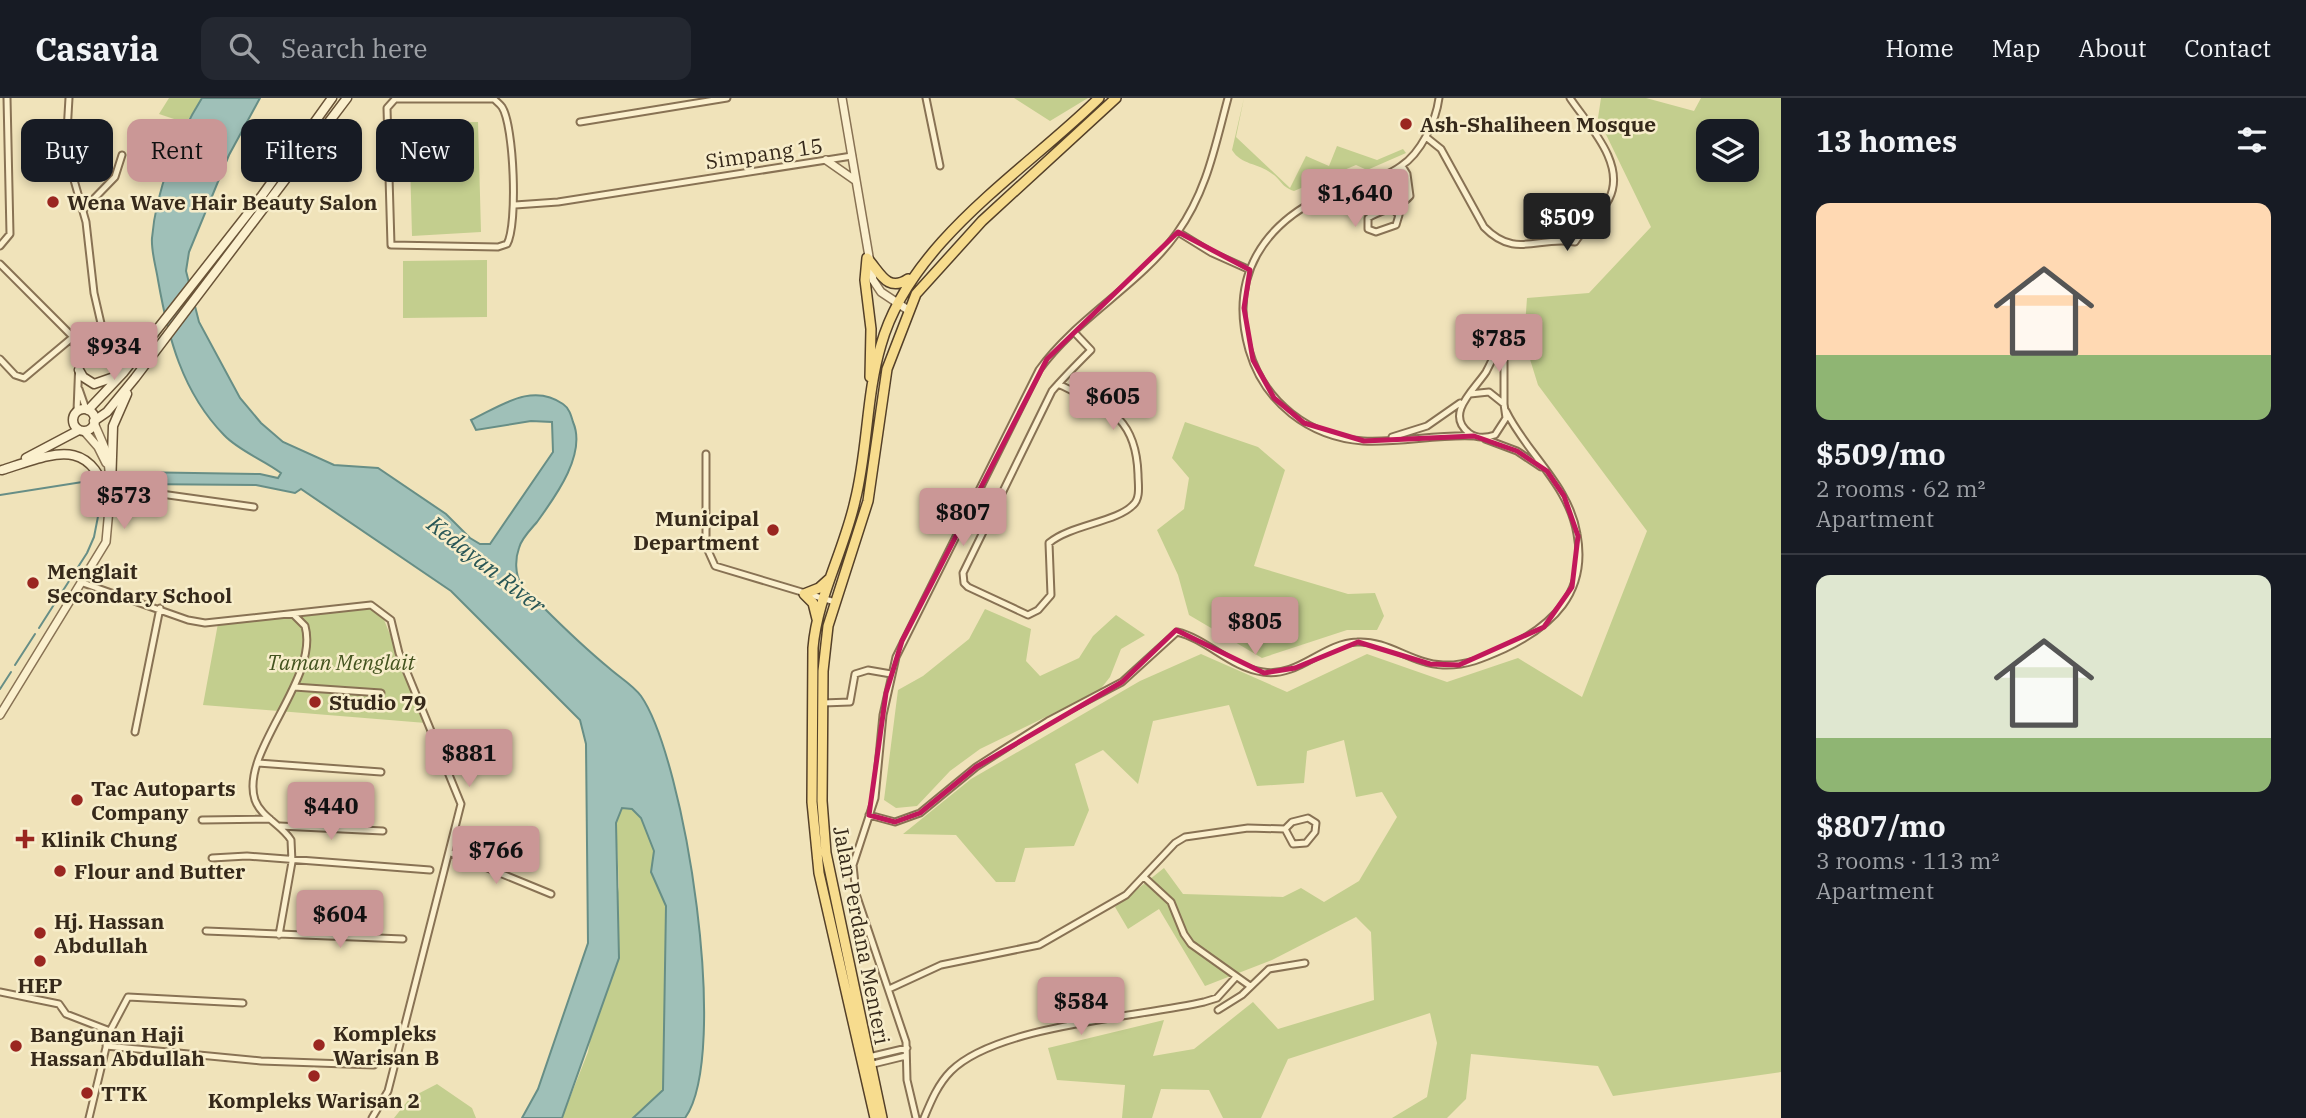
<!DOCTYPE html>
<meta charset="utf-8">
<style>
:root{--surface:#171b24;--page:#242831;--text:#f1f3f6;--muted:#9ea1a6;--line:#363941;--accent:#ca9796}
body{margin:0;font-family:"IBM Plex Serif",serif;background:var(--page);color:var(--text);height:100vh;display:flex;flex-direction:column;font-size:26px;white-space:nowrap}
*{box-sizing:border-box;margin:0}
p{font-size:23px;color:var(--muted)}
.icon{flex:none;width:38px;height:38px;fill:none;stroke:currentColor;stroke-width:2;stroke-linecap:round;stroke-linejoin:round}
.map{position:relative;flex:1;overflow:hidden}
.side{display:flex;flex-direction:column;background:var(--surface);width:525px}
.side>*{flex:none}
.top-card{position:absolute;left:21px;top:21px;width:665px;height:63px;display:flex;gap:14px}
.controls{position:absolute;left:1696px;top:21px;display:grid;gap:14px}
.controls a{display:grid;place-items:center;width:63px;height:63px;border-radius:14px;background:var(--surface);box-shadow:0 4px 10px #0003;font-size:35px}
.price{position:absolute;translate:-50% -60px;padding:0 16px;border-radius:7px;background:var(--accent);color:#111;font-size:23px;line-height:46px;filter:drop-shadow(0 2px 4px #0008)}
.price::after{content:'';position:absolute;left:50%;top:42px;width:21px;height:16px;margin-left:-10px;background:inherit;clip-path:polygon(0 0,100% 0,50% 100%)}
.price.active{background:#222;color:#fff}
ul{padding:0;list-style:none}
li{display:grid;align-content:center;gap:14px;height:371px;padding:0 35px}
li+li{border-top:2px solid var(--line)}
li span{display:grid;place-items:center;height:217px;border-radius:14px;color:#555}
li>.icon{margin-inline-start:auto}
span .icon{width:126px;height:126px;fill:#fffc;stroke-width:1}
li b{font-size:30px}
h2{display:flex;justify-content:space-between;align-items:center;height:84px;padding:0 35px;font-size:30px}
.tag{padding:0 24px;border-radius:14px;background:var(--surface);box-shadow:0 4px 10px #0003;font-size:24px;line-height:63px}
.tag.active{background:var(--accent);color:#111}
header{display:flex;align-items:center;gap:42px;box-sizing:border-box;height:98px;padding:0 35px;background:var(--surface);border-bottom:2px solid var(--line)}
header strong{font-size:33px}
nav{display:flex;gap:38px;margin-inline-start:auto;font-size:24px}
.search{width:490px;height:63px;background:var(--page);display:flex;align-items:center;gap:18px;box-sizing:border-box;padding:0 24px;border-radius:14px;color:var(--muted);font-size:26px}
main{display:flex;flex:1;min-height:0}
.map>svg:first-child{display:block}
</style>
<header>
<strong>Casavia</strong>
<div class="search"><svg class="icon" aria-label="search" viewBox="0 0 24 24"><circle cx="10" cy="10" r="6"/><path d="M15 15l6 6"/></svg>Search here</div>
<nav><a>Home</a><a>Map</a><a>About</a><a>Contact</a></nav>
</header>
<main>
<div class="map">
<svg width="1781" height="1020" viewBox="0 0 1781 1020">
<rect width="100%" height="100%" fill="#f0e3ba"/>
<!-- green -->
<path fill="#c3ce8e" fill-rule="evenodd" d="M 169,0 L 202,0 L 186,25 L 159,16 Z
M 1014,0 L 1088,0 L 1050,23 Z
M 1244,0 L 1236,39 L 1290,90 L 1306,58 L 1329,68 L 1337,48 L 1377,62 L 1403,51 L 1406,55 L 1367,72 L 1356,67 L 1294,93 C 1281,89 1281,81 1271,75 C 1258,65 1241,67 1232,52 Z
M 1601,0 L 1646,0 L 1694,13 L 1701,0 L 1781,0 L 1781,974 L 1613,998 L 1598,968 L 1471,956 L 1466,1001 L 1447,1020 L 1392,1020 L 1427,999 L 1437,945 L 1430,915 L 1288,961 L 1261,1020 L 1223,1020 L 1209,992 L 1161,991 L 1152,1020 L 1122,1020 L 1125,987 L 1057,982 L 1048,950 L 1164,922 L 1153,958 L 1194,951 L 1253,904 L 1278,931 L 1374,902 L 1371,834 L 1356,819 L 1272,862 L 1205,888 L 1159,811 L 1128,831 L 1115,809 L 1164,770 L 1183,796 L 1283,799 L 1301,790 L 1324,804 L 1359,783 L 1397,719 L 1382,694 L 1356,699 L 1344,642 L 1307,653 L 1304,685 L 1257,688 L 1229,607 L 1153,623 L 1138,686 L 1103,652 L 1075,666 L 1089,712 L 1074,748 L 1025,750 L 1015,784 L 996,784 L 956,737 L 903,736 L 971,681 L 1140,583 L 1201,556 L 1287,594 L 1367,556 L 1447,584 L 1518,560 L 1582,599 L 1647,433 L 1538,287 L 1524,242 L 1527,200 L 1589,195 L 1651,129 L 1598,20 ZM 1708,33 L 1746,33 L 1746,72 L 1708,72 Z
M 478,24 L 481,134 L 412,138 L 409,25 Z
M 487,162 L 487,219 L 403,220 L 403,163 Z
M 1185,324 L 1258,349 L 1285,372 L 1254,468 L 1348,496 L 1375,495 L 1384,518 L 1377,532 L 1347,532 L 1262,560 L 1189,517 L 1178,477 L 1157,432 L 1184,411 L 1189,380 L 1172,360 Z
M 378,507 L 426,625 L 203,607 L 219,520 Z
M 985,511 L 1031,531 L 1026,563 L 1040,578 L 1079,560 L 1093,538 L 1116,517 L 1145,537 L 1121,551 L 1110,579 L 1099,593 L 980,651 L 950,673 L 917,708 L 896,710 L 884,702 L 898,592 L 923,578 L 969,541 Z
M 622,710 L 632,711 L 641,720 L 654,753 L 651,774 L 666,808 L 663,992 L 633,1020 L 562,1020 L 588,954 L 619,789 L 616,725 Z
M 437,986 L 472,1010 L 476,1020 L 394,1020 L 410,1000 Z"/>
<!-- water -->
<path fill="#9fc0b8" stroke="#678e86" stroke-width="2" d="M 202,0 L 260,0 L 229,57 L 189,154 L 186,173 L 199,224 L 240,300 L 261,325 L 283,344 L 334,367 L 378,370 L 446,416 L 470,440 L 480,446 L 490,446 L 553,354 L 552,324 L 531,323 L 476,332 L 471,322 C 501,308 532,284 563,306 C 569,310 571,317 573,324 C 587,356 555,399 537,424 C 531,431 521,441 519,450 C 515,461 515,476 521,486 C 525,494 536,502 543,509 C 564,530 586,551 609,570 C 619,579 633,587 641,598 C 685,661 731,956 685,1020 L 633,1020 L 663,992 L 666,808 L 651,774 L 654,753 L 641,720 L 632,711 L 622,710 L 616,725 L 619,860 L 562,1020 L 522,1020 L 538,991 L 588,845 L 586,646 L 580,622 L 451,493 L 301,391 L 295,395 L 256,387 L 133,386 L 128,383 L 127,377 L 132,374 L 260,376 L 278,380 L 281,375 C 264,362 239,353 224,337 C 182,294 168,239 158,182 C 156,169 151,153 152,140 C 156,92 177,40 202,0 Z"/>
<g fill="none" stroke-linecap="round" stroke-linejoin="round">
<!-- stream -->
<path stroke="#678e86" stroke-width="2" d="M 120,385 L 129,382
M 0,397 L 95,382
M 39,530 L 87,455 L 94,439 L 102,398
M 15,567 L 35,536
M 0,591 L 11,574"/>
<!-- minor casing -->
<g stroke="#887254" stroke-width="9">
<path id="minor" d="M 69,0 L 67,34 L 74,82 L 86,124 L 94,195 L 103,234 L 102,240 L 79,262
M 926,0 L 940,68
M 1439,0 C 1436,23 1421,55 1401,68 C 1382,82 1353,86 1331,95 C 1264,124 1228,178 1249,252 C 1264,304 1309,339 1363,343 C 1400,345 1437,336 1474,338
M 395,1 L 494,1 C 497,4 500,6 502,9 C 514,27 518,127 507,146 L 498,149 L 391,147 L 387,10 Z
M 580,24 L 727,0
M 1426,39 L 1441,51 L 1484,129 C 1516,162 1538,137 1575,144 C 1585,129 1601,117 1609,101 C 1627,66 1588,27 1570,0
M 515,107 L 558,104 L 852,58
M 1390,109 L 1399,117 L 1396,127 L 1376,134 L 1368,131 L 1368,120 C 1382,111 1400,110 1410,98 L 1407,76 L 1402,68
M 84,111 L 115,79 L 122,57
M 1178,134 L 1212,155 L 1250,172
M 0,148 L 10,136 L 7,0
M 0,166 L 73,239 L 79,262 L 77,313
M 1504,242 L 1504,306
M 0,261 L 15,277 L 24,280 L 73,239
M 1058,286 C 1106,309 1136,317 1138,376 C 1138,386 1141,400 1133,407 C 1117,424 1070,427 1049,445 L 1051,497 L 1038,512 L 1028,517 L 968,489 L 964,485 L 963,475 L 1052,293 C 1065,278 1078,265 1091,252 L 1074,234
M 79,291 L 86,311
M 1470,296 L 1489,294 L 1504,306 L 1506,320 L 1495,337 C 1486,340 1477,341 1469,335 C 1444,316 1475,291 1486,274 C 1492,263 1497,250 1504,239
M 1392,339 L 1427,328 L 1460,305
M 1485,341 L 1517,353 L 1541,369
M 706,356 L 706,448 L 715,468 L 835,504
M 111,389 L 254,409
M 974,400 L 994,409
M 83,485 L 188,522 L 205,525 L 371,507 L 391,522 L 399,555 L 461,706 L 388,993 L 372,1020
M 294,589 L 381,595
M 823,605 L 850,604 L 855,576 L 868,572 L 891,576
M 135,634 L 160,510
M 258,665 L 381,674
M 869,717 L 895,724 L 920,715 L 976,669 L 1048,623 L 1122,584 L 1177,534 C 1207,541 1231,570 1263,574 C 1298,580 1323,545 1357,544 C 1388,542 1412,566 1443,567 C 1466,568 1484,560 1504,551 C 1552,528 1588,495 1577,436 C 1569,387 1527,356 1506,313
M 1308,720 L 1316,725 L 1315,734 L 1306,745 L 1293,746 L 1285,731 L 1292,724 Z
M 202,722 L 270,721
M 280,728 L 383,733
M 451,755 L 551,796
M 212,760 L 247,758 L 430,772
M 1145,780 L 1171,804 L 1184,836 L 1191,846 L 1250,888
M 206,833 L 403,841
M 279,837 L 292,764 L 291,742 C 282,727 261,719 255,702 C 239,654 320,581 305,528 L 293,516
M 889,891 L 941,867 L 1039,847 L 1126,797 L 1175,745 L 1185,739 L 1248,730 L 1285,731
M 0,894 L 59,906 L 66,916 L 110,933
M 1218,912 L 1242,897 L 1269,871 L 1305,865
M 106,948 L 261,963 L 374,967
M 869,959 L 907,950
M 869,967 L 906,958
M 89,1020 L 110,933 L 128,899 L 243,905
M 916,1020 L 907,982 L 906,944 L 856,796 L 853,767 L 875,700 L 883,617 L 896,559 L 1039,272 C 1077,219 1139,188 1177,135 C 1207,93 1215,48 1228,0
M 924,1020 C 931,1003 938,986 951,973 C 997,927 1139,919 1204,904 L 1217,900 L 1236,879"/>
</g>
<!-- tertiary casing -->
<g stroke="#887254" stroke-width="10">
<path id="tertiary" d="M 842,0 L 873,182 L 881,194 L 908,212
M 826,62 L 856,83
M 84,333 L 98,349 L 106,365
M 0,617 L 106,444 L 111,389 L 107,355 L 94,325"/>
</g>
<!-- secondary casing -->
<g stroke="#695337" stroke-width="11">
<path id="secondary" d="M 79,272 L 83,279 L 94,286 L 117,278
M73 322a11 11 0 1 1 22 0a11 11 0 1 1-22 0Z
M 88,312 L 123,275 L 261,99 L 332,0
M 94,323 L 107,314 L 135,280 L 347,0
M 26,360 L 79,332
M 2,372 C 58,354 91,337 111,408
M 111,389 L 113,328 L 127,296"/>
</g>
<!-- primary casing -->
<g stroke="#544029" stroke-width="12">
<path id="primary" d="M 867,160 L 865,182 L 871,231 L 870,279
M 867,160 C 880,174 887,195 908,181
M 817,521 L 813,505 L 804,496 L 819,490 L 829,481
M 875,1020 L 819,775 L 812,704 L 813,550 C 817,500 844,453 855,403 C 868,352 866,297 881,247 C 910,143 1025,73 1099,0
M 882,1020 L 826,755 L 822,703 L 823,573 L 828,528 L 868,403 L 887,271 L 916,196 L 982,123 L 1116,0"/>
</g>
<!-- minor -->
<use href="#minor" stroke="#fbf0ce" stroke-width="5"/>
<!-- tertiary -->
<use href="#tertiary" stroke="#fbf0ce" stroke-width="7"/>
<!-- secondary -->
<use href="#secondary" stroke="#fbf0ce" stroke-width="8"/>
<!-- primary -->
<use href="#primary" stroke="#f7dc8e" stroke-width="9"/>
</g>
<!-- marked area -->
<path fill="none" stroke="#c2185b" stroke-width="5" stroke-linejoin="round" d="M 1178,134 L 1250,172 L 1244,210 L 1253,262 L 1274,300 L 1304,325 L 1364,343 L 1474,338 L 1517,353 L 1547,373 L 1564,398 L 1578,438 L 1572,489 L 1544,529 L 1459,567 L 1430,566 L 1358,544 L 1295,570 L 1264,575 L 1176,532 L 1122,584 L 976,669 L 920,715 L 895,724 L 869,717 L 886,595 L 902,543 L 1047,261 Z"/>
<!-- markers -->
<g fill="#9a2620" stroke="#f7edca" stroke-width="2.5">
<circle cx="1406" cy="26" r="7"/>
<circle cx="53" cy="104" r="7"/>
<circle cx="773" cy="432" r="7"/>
<circle cx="33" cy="485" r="7"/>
<circle cx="315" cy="604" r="7"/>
<circle cx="77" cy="702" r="7"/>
<path d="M21.5 730.5h7v7h7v7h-7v7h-7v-7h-7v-7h7z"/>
<circle cx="60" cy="773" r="7"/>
<circle cx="40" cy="835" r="7"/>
<circle cx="40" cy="863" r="7"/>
<circle cx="319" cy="947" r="7"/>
<circle cx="16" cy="948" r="7"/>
<circle cx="314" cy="978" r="7"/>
<circle cx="87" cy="995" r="7"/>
</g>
<g text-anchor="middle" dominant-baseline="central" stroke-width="5" stroke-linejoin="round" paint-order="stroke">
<!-- poi labels -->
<g font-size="21" font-weight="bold" fill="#36291a" stroke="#f7edca" text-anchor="start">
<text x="1420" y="26">Ash-Shaliheen Mosque</text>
<text x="67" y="104">Wena Wave Hair Beauty Salon</text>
<text x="759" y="420" text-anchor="end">Municipal<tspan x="759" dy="24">Department</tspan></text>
<text x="47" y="473">Menglait<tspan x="47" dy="24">Secondary School</tspan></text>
<text x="329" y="604">Studio 79</text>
<text x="91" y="690">Tac Autoparts<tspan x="91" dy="24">Company</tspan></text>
<text x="41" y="741">Klinik Chung</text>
<text x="74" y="773">Flour and Butter</text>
<text x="54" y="823">Hj. Hassan<tspan x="54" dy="24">Abdullah</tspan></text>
<text x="40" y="887" text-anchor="middle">HEP</text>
<text x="333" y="935">Kompleks<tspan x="333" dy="24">Warisan B</tspan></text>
<text x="30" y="936">Bangunan Haji<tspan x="30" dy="24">Hassan Abdullah</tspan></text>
<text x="101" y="995">TTK</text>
<text x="314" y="1002" text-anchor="middle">Kompleks Warisan 2</text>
</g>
<!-- street labels -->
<g font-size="21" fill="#36291a" stroke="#f7edca">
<text transform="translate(764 55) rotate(-8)">Simpang 15</text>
<text transform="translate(862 837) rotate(79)">Jalan Perdana Menteri</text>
</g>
<!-- park labels -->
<g font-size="21" font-style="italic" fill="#43531f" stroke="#f7edca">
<text x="341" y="564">Taman Menglait</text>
</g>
<!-- water labels -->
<g font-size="23" font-style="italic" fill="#285656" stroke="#f7edca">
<text transform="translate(487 466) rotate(38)">Kedayan River</text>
</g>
</g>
</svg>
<div class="controls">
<a><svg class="icon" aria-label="layers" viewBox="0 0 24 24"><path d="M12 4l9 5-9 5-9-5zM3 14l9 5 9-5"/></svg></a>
</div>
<b class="price" style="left:1355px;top:131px">$1,640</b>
<b class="price active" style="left:1567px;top:155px">$509</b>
<b class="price" style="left:1499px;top:276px">$785</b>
<b class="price" style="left:114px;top:284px">$934</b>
<b class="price" style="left:1113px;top:334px">$605</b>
<b class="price" style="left:124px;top:433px">$573</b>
<b class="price" style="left:963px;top:450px">$807</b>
<b class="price" style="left:1255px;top:559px">$805</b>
<b class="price" style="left:469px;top:691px">$881</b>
<b class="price" style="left:331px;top:744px">$440</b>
<b class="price" style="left:496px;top:788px">$766</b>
<b class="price" style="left:340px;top:852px">$604</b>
<b class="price" style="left:1081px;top:939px">$584</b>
<div class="top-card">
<a class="tag">Buy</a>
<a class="tag active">Rent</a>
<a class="tag">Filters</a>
<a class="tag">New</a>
</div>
</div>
<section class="side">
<h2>13 homes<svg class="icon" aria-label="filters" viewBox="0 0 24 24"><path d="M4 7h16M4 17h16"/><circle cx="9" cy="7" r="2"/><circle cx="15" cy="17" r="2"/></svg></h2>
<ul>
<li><span style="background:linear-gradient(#ffd9b3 70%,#8fb573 0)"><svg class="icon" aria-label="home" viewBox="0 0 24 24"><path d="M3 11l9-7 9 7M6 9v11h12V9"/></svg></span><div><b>$509/mo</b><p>2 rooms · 62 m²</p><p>Apartment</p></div></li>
<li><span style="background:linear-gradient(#dfe7d0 75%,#8fb573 0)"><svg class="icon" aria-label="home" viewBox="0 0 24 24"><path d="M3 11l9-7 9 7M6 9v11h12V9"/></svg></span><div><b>$807/mo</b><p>3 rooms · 113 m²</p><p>Apartment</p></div></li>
</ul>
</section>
</main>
